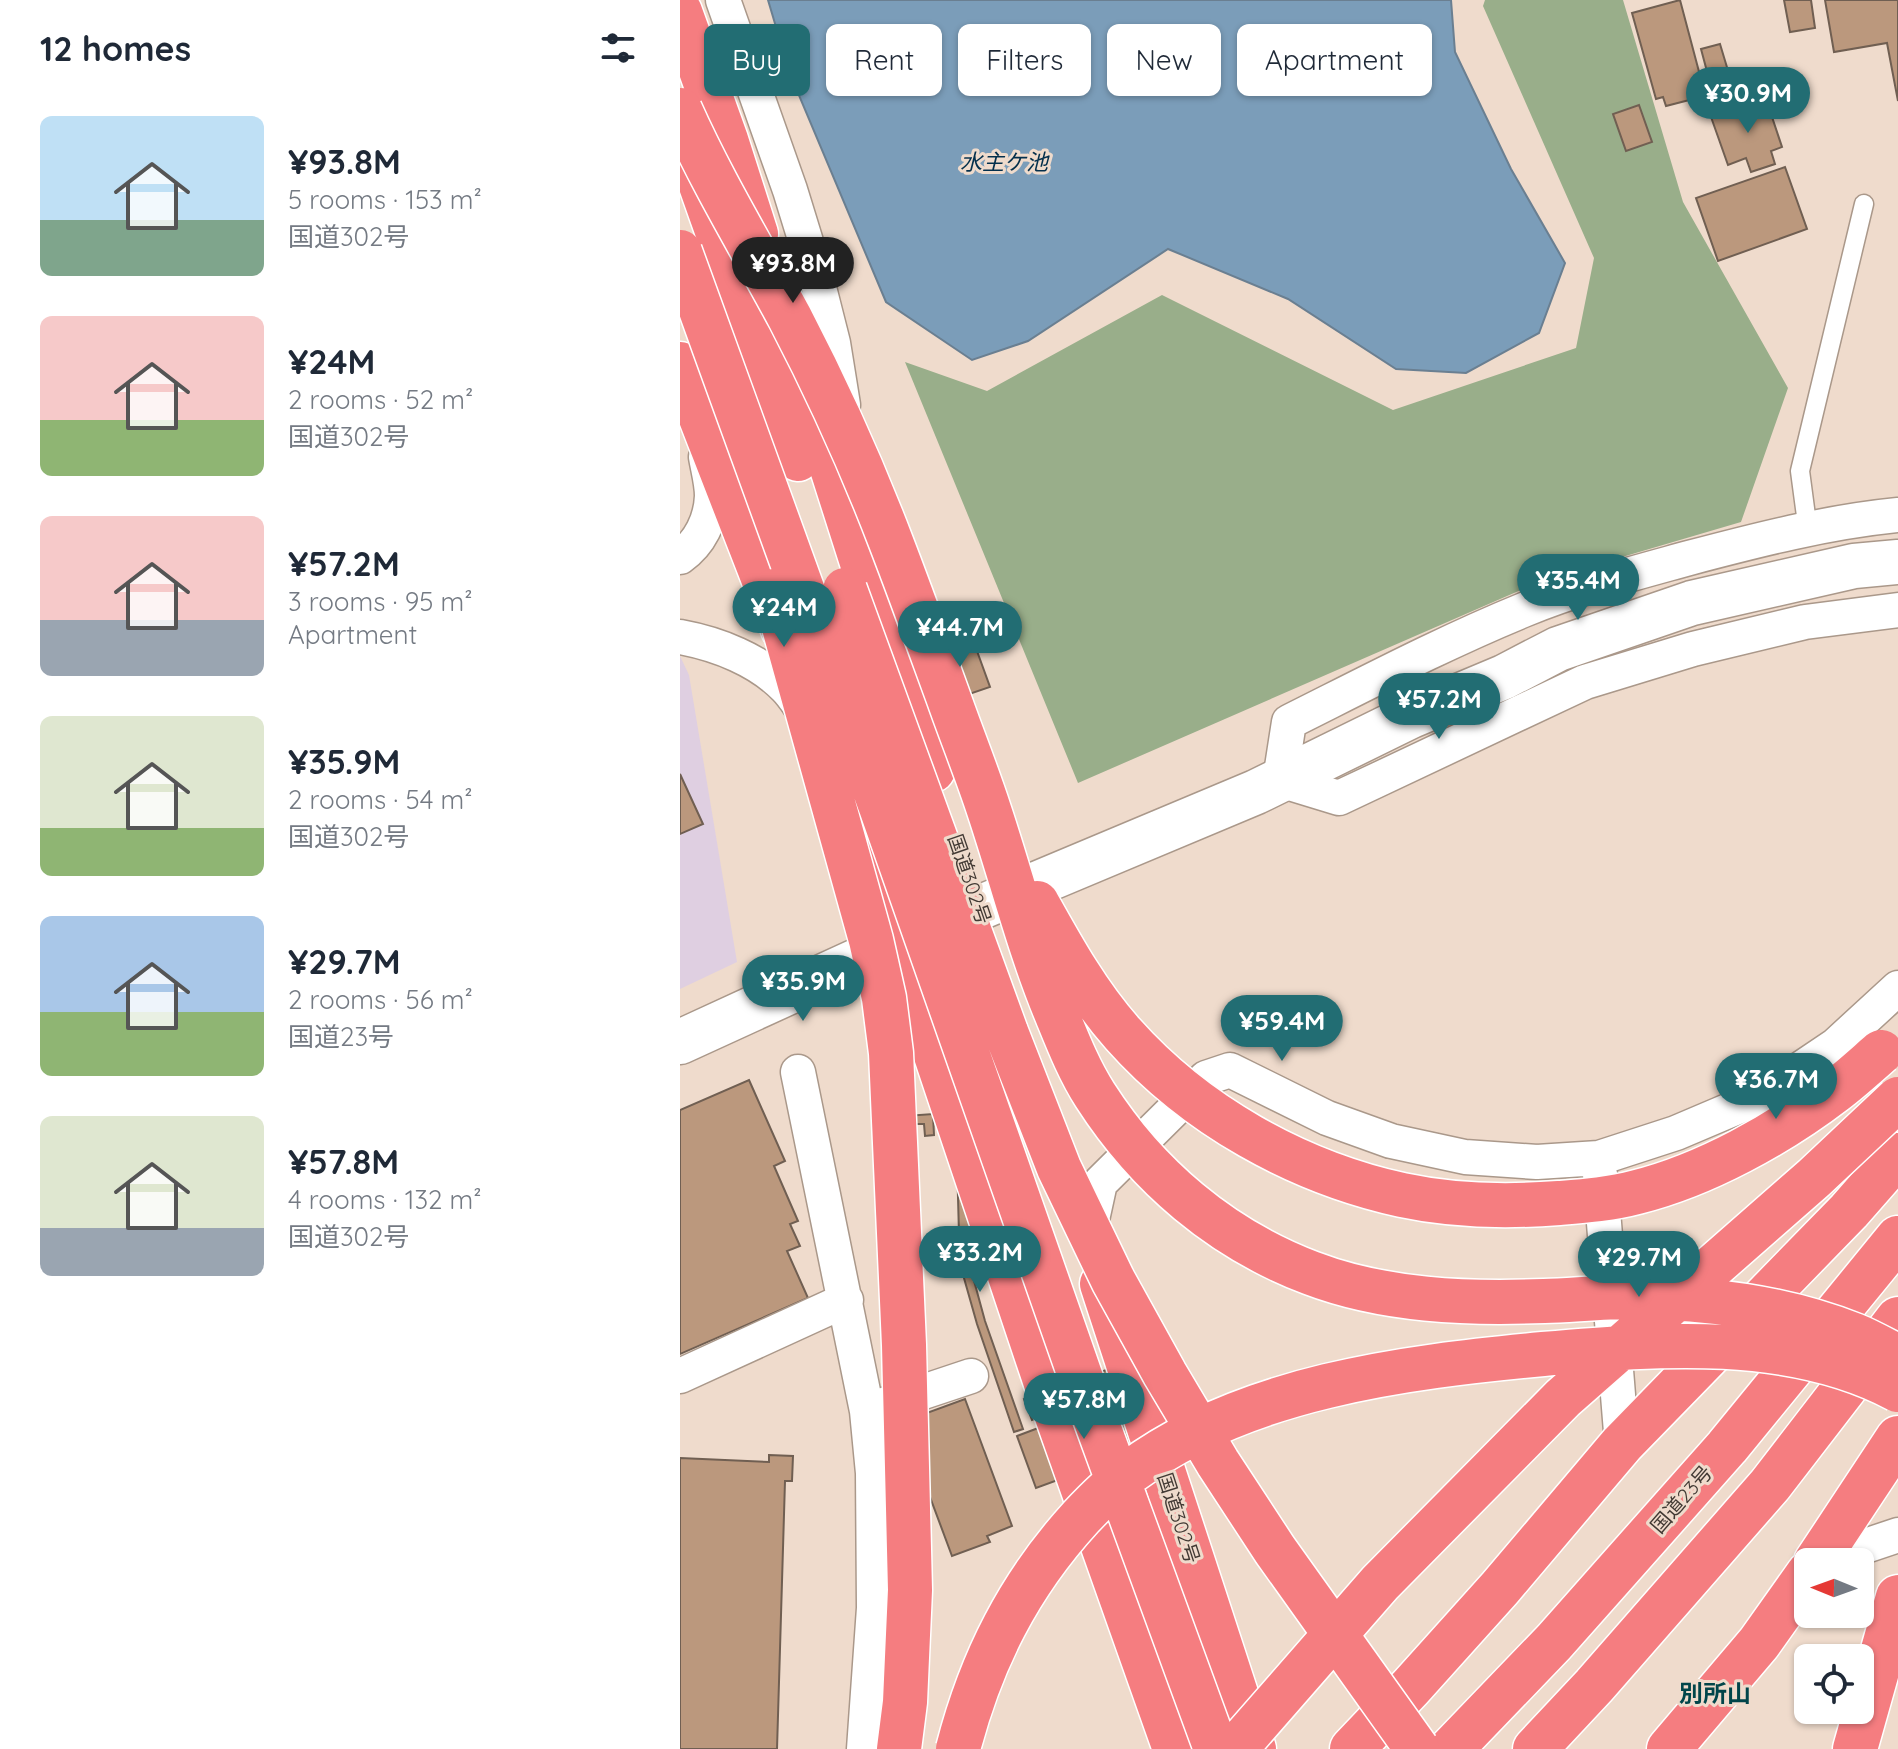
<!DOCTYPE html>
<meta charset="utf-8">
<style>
:root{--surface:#fff;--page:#f2f2f3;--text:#1f2937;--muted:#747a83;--accent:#226d73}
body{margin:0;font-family:Quicksand,"Noto Sans JP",sans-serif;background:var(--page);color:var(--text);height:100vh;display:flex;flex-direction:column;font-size:30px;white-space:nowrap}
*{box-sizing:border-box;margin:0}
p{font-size:26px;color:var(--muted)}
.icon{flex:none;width:44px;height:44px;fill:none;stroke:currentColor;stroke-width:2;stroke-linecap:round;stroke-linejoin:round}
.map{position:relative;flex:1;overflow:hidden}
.sheet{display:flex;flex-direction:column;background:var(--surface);width:680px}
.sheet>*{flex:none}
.top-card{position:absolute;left:24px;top:24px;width:760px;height:72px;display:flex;gap:16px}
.needle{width:52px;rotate:271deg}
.fabs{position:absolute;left:1114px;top:1548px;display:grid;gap:16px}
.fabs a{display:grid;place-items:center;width:80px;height:80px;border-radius:12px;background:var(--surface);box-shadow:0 2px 6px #0004;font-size:40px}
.price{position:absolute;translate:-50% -68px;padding:0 18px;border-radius:28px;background:var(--accent);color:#fff;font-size:26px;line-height:52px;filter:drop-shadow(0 2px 4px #0008)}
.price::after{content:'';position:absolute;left:50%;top:48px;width:24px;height:18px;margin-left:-12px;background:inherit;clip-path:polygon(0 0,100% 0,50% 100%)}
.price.on{background:#222;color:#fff}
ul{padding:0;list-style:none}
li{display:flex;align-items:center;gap:24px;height:200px;padding:0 40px}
li span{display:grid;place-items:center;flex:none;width:224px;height:160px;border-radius:12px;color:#555}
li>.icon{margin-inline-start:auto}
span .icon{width:96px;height:96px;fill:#fffc;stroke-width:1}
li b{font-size:34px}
h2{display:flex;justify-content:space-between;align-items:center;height:96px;padding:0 40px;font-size:34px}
.tag{padding:0 28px;border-radius:12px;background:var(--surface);box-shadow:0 2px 6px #0004;font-size:28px;line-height:72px}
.tag.on{background:var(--accent);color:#fff}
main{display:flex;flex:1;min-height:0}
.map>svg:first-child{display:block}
</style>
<main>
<section class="sheet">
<h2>12 homes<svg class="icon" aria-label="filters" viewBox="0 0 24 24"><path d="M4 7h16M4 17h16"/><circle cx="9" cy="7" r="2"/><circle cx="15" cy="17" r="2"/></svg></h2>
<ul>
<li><span style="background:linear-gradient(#bfe0f5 65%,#7fa58c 0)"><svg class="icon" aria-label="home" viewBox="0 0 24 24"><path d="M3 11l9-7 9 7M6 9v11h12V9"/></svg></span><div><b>¥93.8M</b><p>5 rooms · 153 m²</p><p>国道302号</p></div></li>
<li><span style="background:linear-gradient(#f6c9c9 65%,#8fb573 0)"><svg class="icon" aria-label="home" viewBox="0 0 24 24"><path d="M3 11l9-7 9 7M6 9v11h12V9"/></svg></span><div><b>¥24M</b><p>2 rooms · 52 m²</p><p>国道302号</p></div></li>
<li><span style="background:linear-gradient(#f6c9c9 65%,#9aa5b1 0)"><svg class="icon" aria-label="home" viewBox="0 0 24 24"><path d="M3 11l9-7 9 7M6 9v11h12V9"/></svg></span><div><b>¥57.2M</b><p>3 rooms · 95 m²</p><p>Apartment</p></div></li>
<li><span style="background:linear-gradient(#dfe7d0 70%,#8fb573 0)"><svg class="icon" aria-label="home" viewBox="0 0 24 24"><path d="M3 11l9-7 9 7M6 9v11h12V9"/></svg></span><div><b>¥35.9M</b><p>2 rooms · 54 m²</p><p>国道302号</p></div></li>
<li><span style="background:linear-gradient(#a9c7e8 60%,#8fb573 0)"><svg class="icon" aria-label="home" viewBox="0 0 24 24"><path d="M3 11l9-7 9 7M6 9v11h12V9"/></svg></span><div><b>¥29.7M</b><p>2 rooms · 56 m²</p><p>国道23号</p></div></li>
<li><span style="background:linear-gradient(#dfe7d0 70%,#9aa5b1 0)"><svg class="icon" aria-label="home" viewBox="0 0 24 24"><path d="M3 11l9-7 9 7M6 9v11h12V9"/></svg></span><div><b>¥57.8M</b><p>4 rooms · 132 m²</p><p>国道302号</p></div></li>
</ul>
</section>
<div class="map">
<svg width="1218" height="1749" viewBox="0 0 1218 1749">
<rect width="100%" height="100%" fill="#efdbcc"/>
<!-- commercial -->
<path fill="#dfcfe1" d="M 0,656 L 9,675 L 57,962 L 0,989 Z"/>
<!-- forest -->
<path fill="#99ae8a" d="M 805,0 L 943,0 L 1003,202 L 1108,388 L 1061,522 L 864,580 L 398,783 L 225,362 L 307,391 L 482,295 L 713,410 L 896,348 L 914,258 L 803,6 Z"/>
<!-- water -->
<path fill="#7b9db9" stroke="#6a7f91" stroke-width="2" d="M 88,0 L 771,0 L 775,52 L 831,169 L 885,263 L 859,333 L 786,373 L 716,369 L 608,299 L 488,249 L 348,341 L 292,360 L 206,302 L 110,74 Z"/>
<!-- building -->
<path fill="#bb987d" stroke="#705f52" stroke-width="2" d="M 1000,0 L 1022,83 L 1045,77 L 1053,108 L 1026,116 L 1021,97 L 986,106 L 983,97 L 976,99 L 952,13 Z
M 1104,0 L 1131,0 L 1135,28 L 1110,32 Z
M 1145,0 L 1218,0 L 1218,101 L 1207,43 L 1154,52 Z
M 1040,44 L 1049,74 L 1029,79 L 1021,49 Z
M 1086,99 L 1102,147 L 1091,151 L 1095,164 L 1071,172 L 1066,158 L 1048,165 L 1031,117 Z
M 959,105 L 972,142 L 946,151 L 933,114 Z
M 1105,167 L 1127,229 L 1038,261 L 1016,198 Z
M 289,629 L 310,687 L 254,706 L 266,637 Z
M 0,774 L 23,824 L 0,834 Z
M 69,1080 L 105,1161 L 94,1166 L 118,1221 L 110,1224 L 120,1246 L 107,1251 L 128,1298 L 0,1354 L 0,1110 Z
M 253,1114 L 254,1135 L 245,1136 L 244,1124 L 232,1124 L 197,1118 Z
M 286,1160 L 293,1277 L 305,1321 L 343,1429 L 334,1432 L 297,1324 L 284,1278 L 279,1234 L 277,1161 Z
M 429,1369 L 436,1389 L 352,1420 L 344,1399 Z
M 451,1393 L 471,1446 L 356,1488 L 337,1436 Z
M 285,1399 L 332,1526 L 307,1536 L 310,1542 L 272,1556 L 222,1422 Z
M 89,1455 L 113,1456 L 112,1481 L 105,1481 L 97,1749 L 0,1749 L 0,1458 L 89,1462 Z"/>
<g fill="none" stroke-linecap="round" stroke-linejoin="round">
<!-- lane casing -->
<g stroke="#aa988a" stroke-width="21">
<path id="lane" d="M 1128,531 L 1120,471 L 1184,204"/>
</g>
<!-- street casing -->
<g stroke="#aa988a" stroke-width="37">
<path id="street" d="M 43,0 L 110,190 L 134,268 L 153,343 L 163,405
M 1218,515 C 1147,522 1077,540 1009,558 C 955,573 897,588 846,609 C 765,642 687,683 609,722 L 600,780 L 659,798 L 905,682 L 1013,649 L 1125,622 L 1218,610
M 0,557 C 20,543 31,520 32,496 C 32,483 28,469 26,457
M 0,637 C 38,644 79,660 106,688 C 113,695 119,705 125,713
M 118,1072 L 187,1411 L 193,1473 L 194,1608 L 184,1749
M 920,1174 L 942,1444
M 408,1238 L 420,1183 L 526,1078 L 550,1070 L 647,1118 L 711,1141 L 785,1157 L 857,1162 L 919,1158 L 996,1133 L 1076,1099 L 1156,1045 L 1218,988
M 0,1376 L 166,1300
M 204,1405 L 291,1376
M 1138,1562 L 1218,1535"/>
</g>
<!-- secondary casing -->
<g stroke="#aa988a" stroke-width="47">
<path id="secondary" d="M 0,1042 L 218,942 L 576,792 L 731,716 L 824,677 L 878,649 L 1012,603 L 1174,566 L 1218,562"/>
</g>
<!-- highway casing -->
<g stroke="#fff" stroke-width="47">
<path id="highway" d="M 0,12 L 46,140 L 76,234
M 18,177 L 118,459
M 0,364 L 103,629
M 120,368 L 195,603 L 253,770
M 181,836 L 218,942 L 377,1416 L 495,1749
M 422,1284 L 574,1749
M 1136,1562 L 1218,1438
M 672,1749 L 731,1687 L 820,1588 L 942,1444 L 1169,1211 L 1218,1155
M 771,1749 L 874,1642 L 1047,1447 L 1218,1238
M 855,1749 L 914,1686 L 1090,1485 L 1218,1319
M 989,1749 L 1079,1643 L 1128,1574
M 1175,1749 L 1218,1597"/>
</g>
<!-- lane -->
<use href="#lane" stroke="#fff" stroke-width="18"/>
<!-- street -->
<use href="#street" stroke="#fff" stroke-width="34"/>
<!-- secondary -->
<use href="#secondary" stroke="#fff" stroke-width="44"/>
<!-- highway -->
<use href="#highway" stroke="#f57d80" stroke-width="44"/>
<!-- highway-bridge casing -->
<g stroke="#fff" stroke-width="47" stroke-linecap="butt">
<path id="highway-bridge" d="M 0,110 C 32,182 73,249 110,318 C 148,391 182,466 211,542 C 231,594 250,647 269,699 C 282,736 297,773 309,810 C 332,879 349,948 377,1015 C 388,1042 399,1070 415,1095 C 467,1176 541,1239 631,1273 C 704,1301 787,1304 864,1301 C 893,1300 923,1297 952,1297 C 1029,1298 1103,1307 1174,1335 C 1189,1341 1203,1349 1218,1357
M 0,252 L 201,807 L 411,1407 L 536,1749
M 165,590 L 326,1032 L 379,1168 L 433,1280 L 485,1374 L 538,1463 L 595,1550 L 737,1749
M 94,591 L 191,940 L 204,998 L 211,1053 L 224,1345 L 230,1590 L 225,1702 L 219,1749
M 357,903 C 382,948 408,995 443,1034 C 515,1115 617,1172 722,1195 C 773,1206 827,1207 879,1203 C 904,1201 931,1199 957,1192 C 1025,1175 1099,1134 1155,1091 C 1171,1079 1186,1065 1201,1052
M 278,1749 C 301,1660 339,1585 401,1517 C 416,1501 432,1485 450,1472 C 564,1387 724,1367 863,1354 C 979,1344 1111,1333 1218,1390
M 555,1749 L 700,1583 L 883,1398 L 1134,1178 L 1218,1099"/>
</g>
<!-- highway-bridge -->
<use href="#highway-bridge" stroke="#f57d80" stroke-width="44"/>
</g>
<g text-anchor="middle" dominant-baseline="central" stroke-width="6" stroke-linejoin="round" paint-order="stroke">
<!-- street labels -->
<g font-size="20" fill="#423a34" stroke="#efdbcc">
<text transform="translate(290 879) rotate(71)">国道302号</text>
<text transform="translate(1001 1499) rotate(-49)">国道23号</text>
<text transform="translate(499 1518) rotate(72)">国道302号</text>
</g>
<!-- water labels -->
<g font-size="22" font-style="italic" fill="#032f4c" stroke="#efdbcc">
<text x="324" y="162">水主ケ池</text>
</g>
<!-- quarter labels -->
<g font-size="24" font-weight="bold" fill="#01454a" stroke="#efdbcc">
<text x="1035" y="1693">別所山</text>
</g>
</g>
</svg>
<div class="fabs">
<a><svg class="needle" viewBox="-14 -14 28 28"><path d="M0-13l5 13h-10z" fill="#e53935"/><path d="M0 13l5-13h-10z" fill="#747a83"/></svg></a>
<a><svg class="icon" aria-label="locate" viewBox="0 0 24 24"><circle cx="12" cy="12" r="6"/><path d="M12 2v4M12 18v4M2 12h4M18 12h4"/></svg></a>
</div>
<b class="price" style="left:1068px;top:135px">¥30.9M</b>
<b class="price on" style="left:113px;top:305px">¥93.8M</b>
<b class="price" style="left:898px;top:622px">¥35.4M</b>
<b class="price" style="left:104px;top:649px">¥24M</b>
<b class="price" style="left:280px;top:669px">¥44.7M</b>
<b class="price" style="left:759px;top:741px">¥57.2M</b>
<b class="price" style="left:123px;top:1023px">¥35.9M</b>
<b class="price" style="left:602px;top:1063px">¥59.4M</b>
<b class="price" style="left:1096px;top:1121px">¥36.7M</b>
<b class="price" style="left:300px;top:1294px">¥33.2M</b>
<b class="price" style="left:959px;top:1299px">¥29.7M</b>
<b class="price" style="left:404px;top:1441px">¥57.8M</b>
<div class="top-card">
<a class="tag on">Buy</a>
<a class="tag">Rent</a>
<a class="tag">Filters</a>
<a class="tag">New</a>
<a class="tag">Apartment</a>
</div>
</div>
</main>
